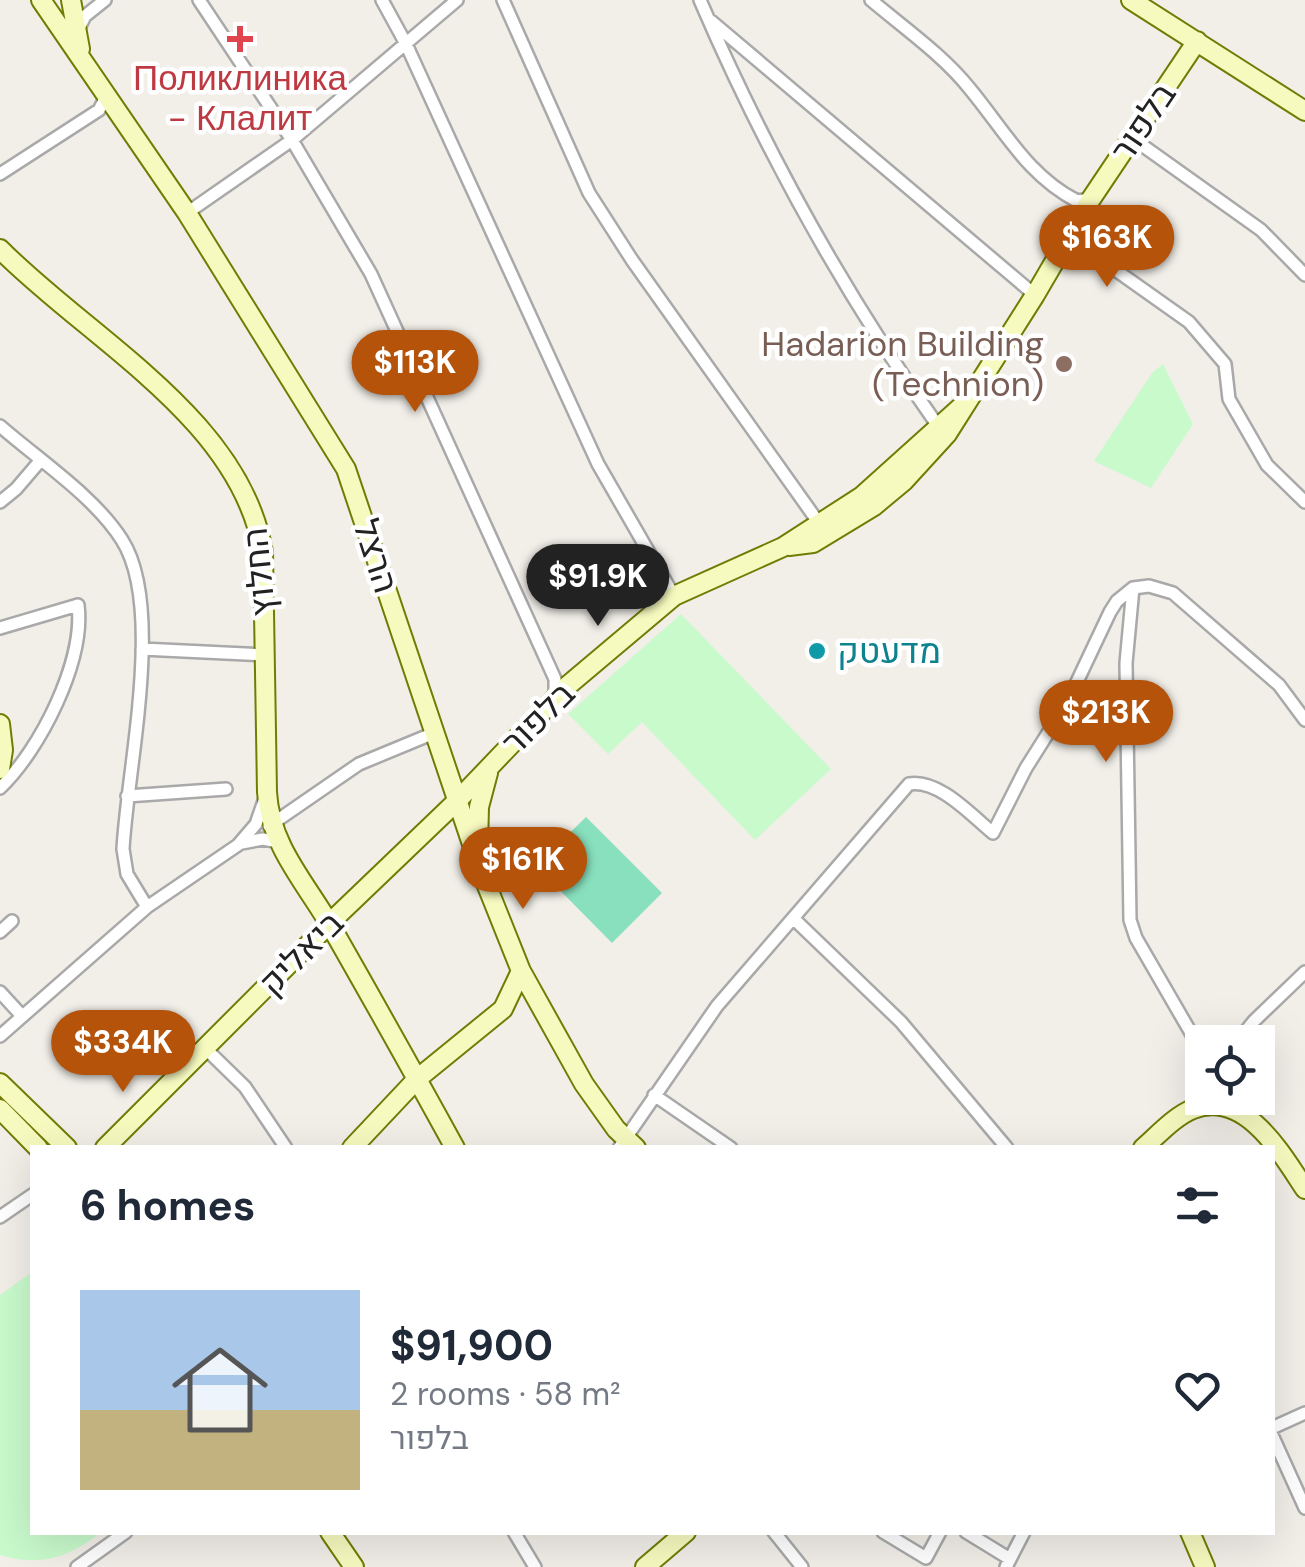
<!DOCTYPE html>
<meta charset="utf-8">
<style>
:root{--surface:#fff;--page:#f6f6f7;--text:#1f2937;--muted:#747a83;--accent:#b45309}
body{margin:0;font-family:"DM Sans",Heebo,sans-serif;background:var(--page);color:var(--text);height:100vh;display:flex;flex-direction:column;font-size:38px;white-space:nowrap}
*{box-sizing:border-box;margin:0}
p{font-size:32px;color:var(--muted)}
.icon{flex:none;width:55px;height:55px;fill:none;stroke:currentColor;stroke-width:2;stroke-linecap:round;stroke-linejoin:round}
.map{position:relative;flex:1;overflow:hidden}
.details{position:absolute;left:30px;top:1145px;width:1245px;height:390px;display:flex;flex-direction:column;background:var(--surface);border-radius:0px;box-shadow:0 10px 40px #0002}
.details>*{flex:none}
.fabs{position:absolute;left:1185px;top:1025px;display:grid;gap:20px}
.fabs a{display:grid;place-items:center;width:90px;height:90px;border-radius:0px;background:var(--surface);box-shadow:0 10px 40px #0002;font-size:50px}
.price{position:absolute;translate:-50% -85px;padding:0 22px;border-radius:35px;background:var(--accent);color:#fff;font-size:32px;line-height:65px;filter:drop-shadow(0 2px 5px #0008)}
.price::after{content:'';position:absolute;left:50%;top:60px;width:30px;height:22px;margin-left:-15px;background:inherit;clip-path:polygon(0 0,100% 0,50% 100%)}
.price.current{background:#222;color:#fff}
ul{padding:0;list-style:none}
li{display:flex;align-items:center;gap:30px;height:250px;padding:0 50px}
li span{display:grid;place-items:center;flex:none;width:280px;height:200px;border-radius:0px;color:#555}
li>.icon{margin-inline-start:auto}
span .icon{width:120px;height:120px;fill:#fffc;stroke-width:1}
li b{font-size:42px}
h2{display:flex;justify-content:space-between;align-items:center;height:120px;padding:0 50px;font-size:42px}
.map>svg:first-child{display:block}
</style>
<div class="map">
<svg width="1305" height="1567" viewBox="0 0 1305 1567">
<rect width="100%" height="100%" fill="#f2efe9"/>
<!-- park -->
<path fill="#c8facc" d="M 1163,364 L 1193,424 L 1151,488 L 1094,461 L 1152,373 Z
M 681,614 L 831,769 L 755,840 L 642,722 L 608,754 L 568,714 Z
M 32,1272 L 32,1532 L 100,1533 C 68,1558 40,1567 0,1555 L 0,1295 Z"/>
<!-- pitch -->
<path fill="#88e0be" d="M 586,817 L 662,893 L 612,943 L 536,866 Z"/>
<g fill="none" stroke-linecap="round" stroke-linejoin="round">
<!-- street casing -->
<g stroke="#a9a9a9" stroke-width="16">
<path id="street" d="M 199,0 L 292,140 L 371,274 L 555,679 L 555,695
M 382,0 L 406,44 L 598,464 L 674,596
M 503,0 L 589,193 L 632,260 L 821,526
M 700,0 C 765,151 843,292 938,426
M 871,0 C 904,28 943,55 970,89 C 1004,130 1028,176 1077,201 L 1091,199
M 711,21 L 1035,295
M 78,30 L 85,16 L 105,0
M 1132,138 L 1261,230 L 1305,275
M 0,174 L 99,110 L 107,95
M 187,213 L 292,140 L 457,0
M 1069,237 L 1189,322 L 1225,364 L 1229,399 L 1267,465 L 1305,502
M 0,426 C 39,460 95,497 122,540 C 165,607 127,770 123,849 L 127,874 L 147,907
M 0,502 L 16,489 L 40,461
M 1133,588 L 1126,663 L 1130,920 L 1136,938 L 1202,1052
M 0,628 L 78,605 C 85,661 40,750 0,788
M 142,649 L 266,655
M 127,796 L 226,789
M 269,826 L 359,764 L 434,733
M 242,843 L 263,839 L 278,842
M 793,918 L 901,1022 L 1007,1148
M 0,932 L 12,921
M 0,992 L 22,1016
M 0,1036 L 147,907 L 238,845 L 256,824 L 264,801
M 1237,1042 L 1254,1021 L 1305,972
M 206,1049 L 245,1087 L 286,1148
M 654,1095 L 731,1148
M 1237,1098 L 1243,1112
M 619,1148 L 717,1006 L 909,784 C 939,779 971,815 993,833 L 1026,768 L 1067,703 L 1110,612 L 1117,601 L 1133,588 L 1149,586 L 1173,593 L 1279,685 L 1305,720
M 0,1217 L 32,1195
M 1272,1428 L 1305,1413
M 1272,1435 L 1305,1508
M 514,1532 L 535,1567
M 774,1532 L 802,1567
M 883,1532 L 926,1558 L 940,1532
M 966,1532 L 1010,1559
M 77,1567 L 126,1532
M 1006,1567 L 1024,1532"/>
</g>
<!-- secondary casing -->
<g stroke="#707d05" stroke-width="22">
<path id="secondary" d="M 41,0 L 187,213 L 346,469 L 481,871 L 521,971 L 584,1084 L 616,1129 L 636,1148
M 71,0 L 80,49
M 1131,0 L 1305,111
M 0,249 C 89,339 241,419 263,552 L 267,792 C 270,847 307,884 333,930 C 374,1002 415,1075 455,1148
M 789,546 L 813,543 L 874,506 L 904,481 L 947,434 L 1035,295 L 1091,199 L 1197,41
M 0,724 L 3,750 L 0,769
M 478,846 L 479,807 L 488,773
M 0,1083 L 67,1148
M 0,1109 L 38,1148
M 105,1148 L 338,915 L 457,801 L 566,687 L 674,596 L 783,547 L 862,496 L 962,406
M 352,1148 L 417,1079 L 503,1009 L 521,971
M 1143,1148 C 1158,1135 1175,1116 1193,1109 C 1245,1089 1281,1153 1305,1189
M 330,1532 L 354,1567
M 1190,1532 L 1205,1567
M 645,1567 L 686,1532"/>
</g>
<!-- street -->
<use href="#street" stroke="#fff" stroke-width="11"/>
<!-- secondary -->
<use href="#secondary" stroke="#f7fabf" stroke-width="18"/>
</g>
<!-- markers -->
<path fill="#e0444e" stroke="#fff" stroke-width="4" d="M235 24h10v10h10v10h-10v10h-10v-10h-10v-10h10z"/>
<circle fill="#8d6e63" stroke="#fff" stroke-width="4" cx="1064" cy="364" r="10"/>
<circle fill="#0f9aa8" stroke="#fff" stroke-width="4" cx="817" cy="651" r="10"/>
<g text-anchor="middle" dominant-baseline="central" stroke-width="9" stroke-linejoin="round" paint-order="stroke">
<!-- health labels -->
<g font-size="35" fill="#be3a42" stroke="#fff">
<text x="240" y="78">Поликлиника<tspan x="240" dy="40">- Клалит</tspan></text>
</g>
<!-- street labels -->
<g font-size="35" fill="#222" stroke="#fff">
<text transform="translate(1143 122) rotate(-56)">בלפור</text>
<text transform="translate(376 556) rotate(72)">הרצל</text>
<text transform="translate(259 572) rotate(-96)">החלוץ</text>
<text transform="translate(538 718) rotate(-45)">בלפור</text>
<text transform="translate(301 953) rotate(-45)">ביאליק</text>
</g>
<!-- education labels -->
<g font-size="35" fill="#785e54" stroke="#fff" text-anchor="end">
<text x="1044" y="344">Hadarion Building<tspan x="1044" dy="40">(Technion)</tspan></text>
</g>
<!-- culture labels -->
<g font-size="35" fill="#0d838f" stroke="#fff" text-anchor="start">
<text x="837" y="651">מדעטק</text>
</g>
</g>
</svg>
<div class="fabs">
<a><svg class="icon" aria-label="locate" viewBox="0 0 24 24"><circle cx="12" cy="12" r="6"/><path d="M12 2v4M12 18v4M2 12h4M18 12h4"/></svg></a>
</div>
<b class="price" style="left:1107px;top:290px">$163K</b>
<b class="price" style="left:415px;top:415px">$113K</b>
<b class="price current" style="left:598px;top:629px">$91.9K</b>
<b class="price" style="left:1106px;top:765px">$213K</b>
<b class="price" style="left:523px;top:912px">$161K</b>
<b class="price" style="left:123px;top:1095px">$334K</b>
<section class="details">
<h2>6 homes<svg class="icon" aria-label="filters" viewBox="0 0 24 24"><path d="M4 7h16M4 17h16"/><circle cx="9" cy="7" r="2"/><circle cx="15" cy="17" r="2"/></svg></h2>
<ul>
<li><span style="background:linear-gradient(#a9c7e8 60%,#c2b280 0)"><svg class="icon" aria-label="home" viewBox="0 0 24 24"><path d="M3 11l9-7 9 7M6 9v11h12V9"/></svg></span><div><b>$91,900</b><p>2 rooms · 58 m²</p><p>בלפור</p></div><svg class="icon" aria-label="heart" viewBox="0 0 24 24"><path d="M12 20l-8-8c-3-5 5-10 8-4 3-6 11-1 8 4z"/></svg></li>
</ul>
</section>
</div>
